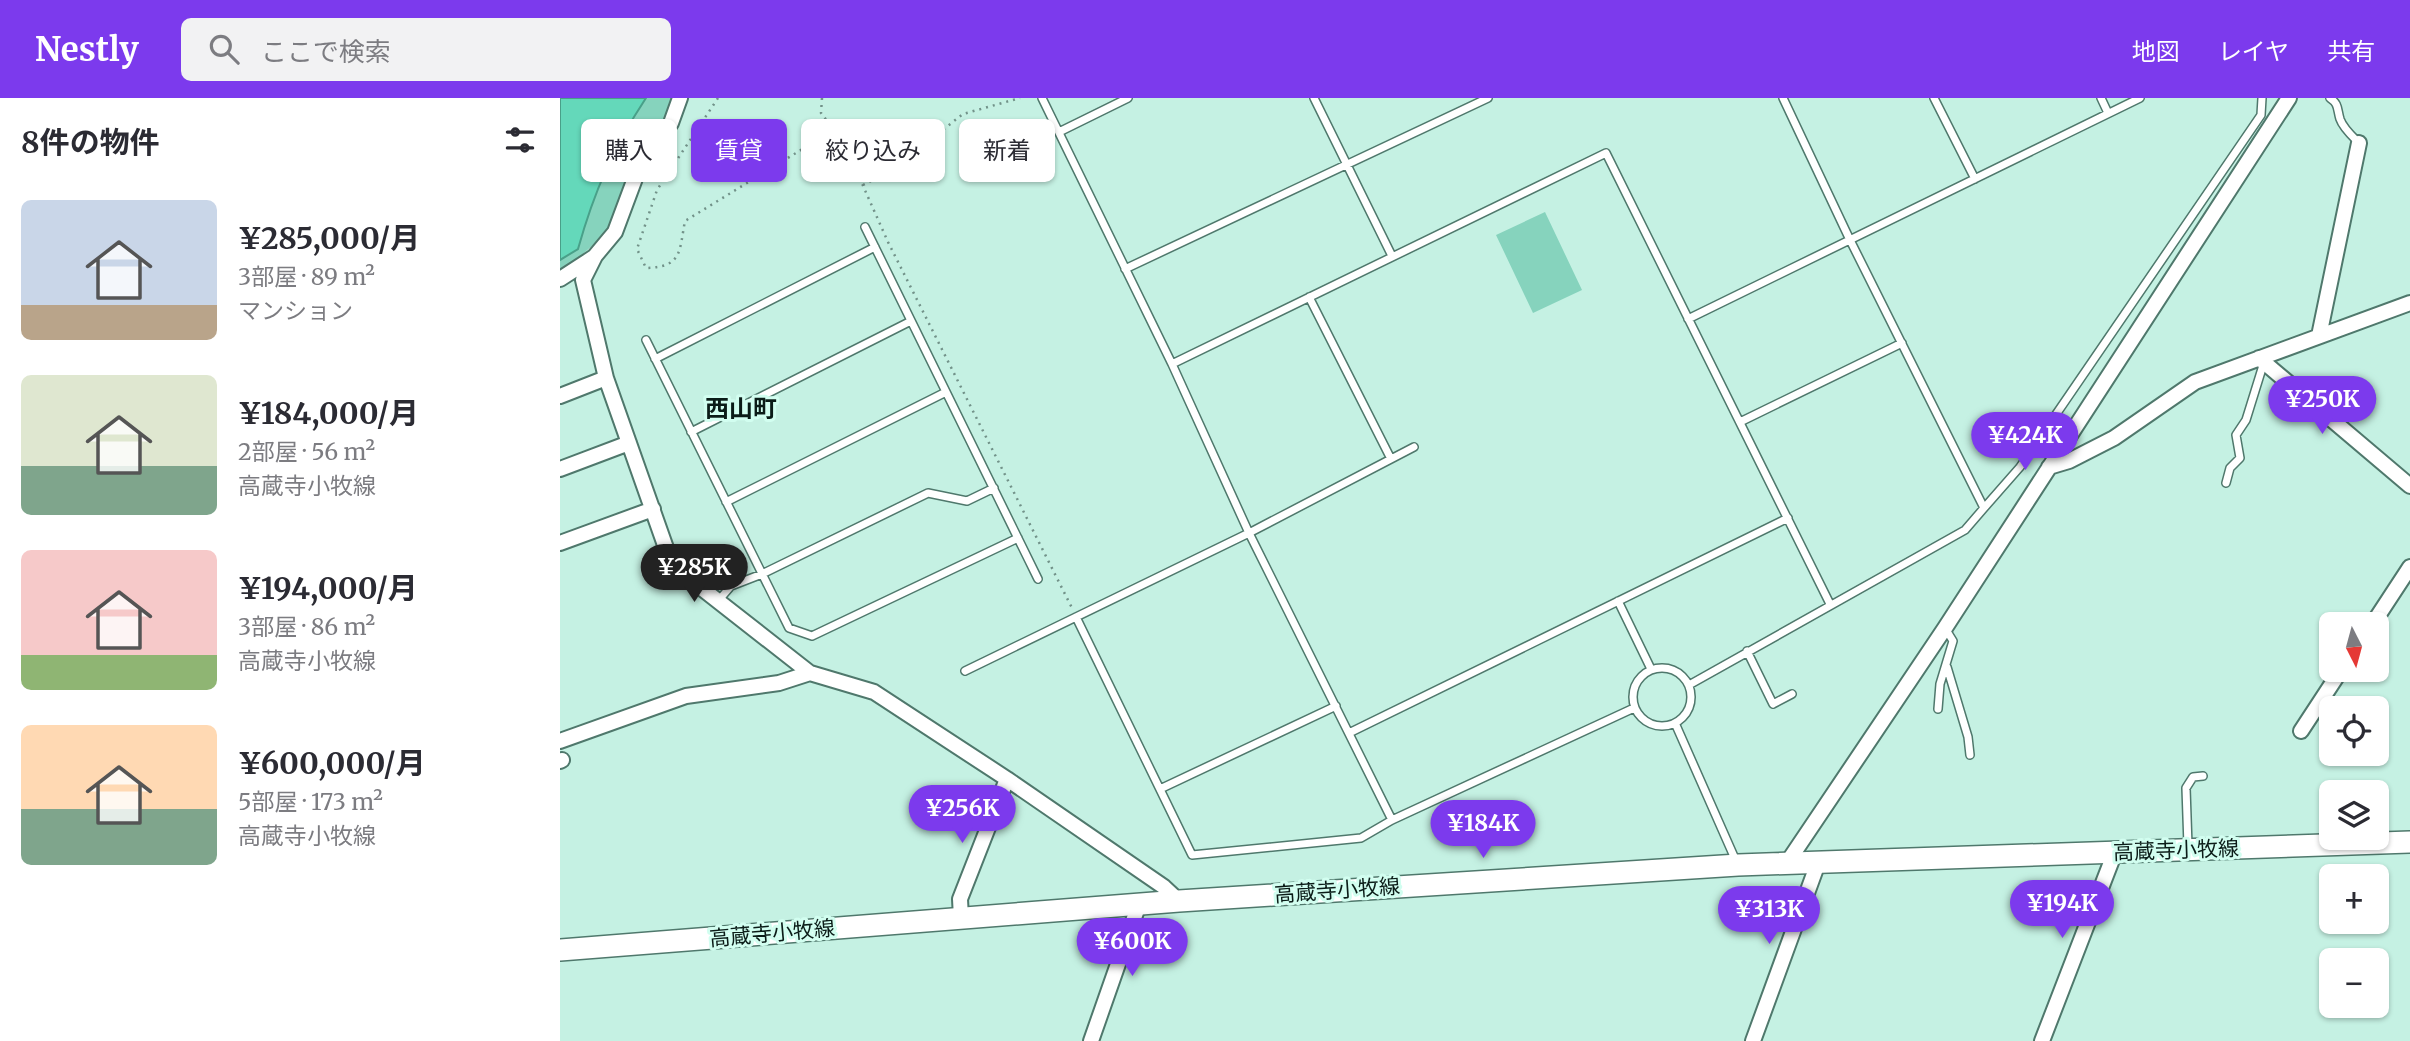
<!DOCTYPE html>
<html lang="ja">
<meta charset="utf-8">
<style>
:root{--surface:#fff;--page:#f2f2f3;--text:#2b2b33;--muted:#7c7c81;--accent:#7c3aed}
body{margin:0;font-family:Merriweather,"Noto Sans JP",serif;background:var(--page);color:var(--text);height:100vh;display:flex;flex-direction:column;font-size:26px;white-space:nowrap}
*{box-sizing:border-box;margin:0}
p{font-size:23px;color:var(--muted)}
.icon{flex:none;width:38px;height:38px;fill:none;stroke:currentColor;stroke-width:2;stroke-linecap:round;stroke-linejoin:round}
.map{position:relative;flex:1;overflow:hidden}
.panel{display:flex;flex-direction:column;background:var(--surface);width:560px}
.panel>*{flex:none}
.hud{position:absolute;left:21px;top:21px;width:665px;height:63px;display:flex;gap:14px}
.needle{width:46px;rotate:174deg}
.buttons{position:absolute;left:1759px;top:514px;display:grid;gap:14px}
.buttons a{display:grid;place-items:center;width:70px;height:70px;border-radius:10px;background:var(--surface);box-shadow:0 2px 5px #0004;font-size:35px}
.price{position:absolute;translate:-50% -60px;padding:0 16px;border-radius:24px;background:var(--accent);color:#fff;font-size:23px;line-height:46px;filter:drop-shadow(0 2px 4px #0008)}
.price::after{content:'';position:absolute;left:50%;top:42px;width:21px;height:16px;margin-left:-10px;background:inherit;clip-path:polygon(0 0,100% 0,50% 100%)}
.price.selected{background:#222;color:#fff}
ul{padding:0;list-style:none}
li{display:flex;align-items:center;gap:21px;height:175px;padding:0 21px}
li span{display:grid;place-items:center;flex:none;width:196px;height:140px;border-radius:10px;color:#555}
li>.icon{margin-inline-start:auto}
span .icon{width:84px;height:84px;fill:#fffc;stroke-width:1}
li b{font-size:30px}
h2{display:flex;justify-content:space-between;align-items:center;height:84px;padding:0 21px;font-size:30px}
.pill{padding:0 24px;border-radius:10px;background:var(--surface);box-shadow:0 2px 5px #0004;font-size:24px;line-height:63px}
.pill.selected{background:var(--accent);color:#fff}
header{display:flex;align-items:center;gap:42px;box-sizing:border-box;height:98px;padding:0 35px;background:var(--accent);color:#fff}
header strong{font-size:33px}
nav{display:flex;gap:38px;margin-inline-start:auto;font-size:24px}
.search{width:490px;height:63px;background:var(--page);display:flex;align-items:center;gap:18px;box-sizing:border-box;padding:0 24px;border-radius:10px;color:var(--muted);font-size:26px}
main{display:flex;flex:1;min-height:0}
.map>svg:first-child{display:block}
</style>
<header>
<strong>Nestly</strong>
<div class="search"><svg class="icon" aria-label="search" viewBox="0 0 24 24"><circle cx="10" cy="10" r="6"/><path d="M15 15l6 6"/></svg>ここで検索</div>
<nav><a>地図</a><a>レイヤ</a><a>共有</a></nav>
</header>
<main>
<section class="panel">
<h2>8件の物件<svg class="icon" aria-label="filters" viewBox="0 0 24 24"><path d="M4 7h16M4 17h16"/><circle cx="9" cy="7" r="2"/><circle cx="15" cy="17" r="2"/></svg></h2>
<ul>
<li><span style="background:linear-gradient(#c9d6e8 75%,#b9a48a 0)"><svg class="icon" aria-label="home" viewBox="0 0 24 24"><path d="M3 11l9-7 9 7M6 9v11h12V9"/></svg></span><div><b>¥285,000/月</b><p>3部屋 · 89 m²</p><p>マンション</p></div></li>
<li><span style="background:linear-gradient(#dfe7d0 65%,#7fa58c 0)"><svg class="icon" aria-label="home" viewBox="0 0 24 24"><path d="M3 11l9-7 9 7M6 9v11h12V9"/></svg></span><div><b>¥184,000/月</b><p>2部屋 · 56 m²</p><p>高蔵寺小牧線</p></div></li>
<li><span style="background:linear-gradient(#f6c9c9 75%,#8fb573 0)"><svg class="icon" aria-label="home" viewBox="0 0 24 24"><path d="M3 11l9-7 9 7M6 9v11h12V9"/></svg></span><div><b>¥194,000/月</b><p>3部屋 · 86 m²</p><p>高蔵寺小牧線</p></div></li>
<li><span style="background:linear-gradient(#ffd9b3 60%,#7fa58c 0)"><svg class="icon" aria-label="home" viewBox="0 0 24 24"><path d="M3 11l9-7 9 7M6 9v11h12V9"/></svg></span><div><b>¥600,000/月</b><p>5部屋 · 173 m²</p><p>高蔵寺小牧線</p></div></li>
</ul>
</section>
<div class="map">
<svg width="1850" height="943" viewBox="0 0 1850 943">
<rect width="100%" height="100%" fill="#c5f1e3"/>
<!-- green -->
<path fill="#86d3bd" d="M 0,0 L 112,0 L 104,21 L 71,71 L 50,132 L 0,176 Z
M 985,114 L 1022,192 L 973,215 L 936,137 Z"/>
<!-- water -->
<path fill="#64d8ba" stroke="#49a089" stroke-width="2" d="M 0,0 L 86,0 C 53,50 34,94 18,151 L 0,162 Z"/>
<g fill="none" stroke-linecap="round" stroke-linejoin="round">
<!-- lane casing -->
<g stroke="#4f786c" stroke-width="10">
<path id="lane" d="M 482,0 L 612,266 L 689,435 L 832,722
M 754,0 L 832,158
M 1374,0 L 1415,81
M 1541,0 L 1548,15
M 1770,0 C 1779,6 1777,11 1780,21 C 1783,30 1792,38 1799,45
M 499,34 L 568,0
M 305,129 L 478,481
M 565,171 L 928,0
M 749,199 L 831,361
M 1128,221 L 1580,0
M 86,242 L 229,530 L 252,538 L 458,440
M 95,261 L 315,149
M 612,266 L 1046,55 L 1270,506
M 1180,324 L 1342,245
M 131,334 L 351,223
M 1666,385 L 1670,370 L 1680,360 L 1676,337 L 1686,322 L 1704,264
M 166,404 L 386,294
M 1424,410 L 1460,369 L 1701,17 L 1702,0
M 158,503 L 171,488 L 202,476 L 368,395 L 407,403 L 434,390
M 1058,503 L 1091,571
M 516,519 L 632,757 L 801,740 L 832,722 L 1074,610
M 1187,553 L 1213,606 L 1232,596
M 1387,569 L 1408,639 L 1410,657
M1073 599a29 29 0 1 1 58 0a29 29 0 1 1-58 0Z
M 405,573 L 689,435 L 854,349
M 1129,587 L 1405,432 L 1424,410 L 1290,142 L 1223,0
M 1378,611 L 1380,586 L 1393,543 L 1385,530
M 1115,625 L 1176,763
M 789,635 L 1228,420
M 600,691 L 776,608
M 1628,748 L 1626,690 L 1633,679 L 1643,678"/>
</g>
<!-- street casing -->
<g stroke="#4f786c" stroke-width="18">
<path id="street" d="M 120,0 L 111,25 L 77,75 L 55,134 L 35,158 L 23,182 L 46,280 L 112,467 L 250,575 L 314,594 L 447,681 L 604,789 L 619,803
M 0,181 L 34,159
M 1759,238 L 1799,45
M 1699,260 L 1850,388
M 0,298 L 46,280
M 1489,369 L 1509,363 L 1554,340 L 1635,284 L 1850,205
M 0,371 L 69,345
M 0,445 L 93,411
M 1812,527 L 1850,469
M 1741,633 L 1781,572
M 0,643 L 126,598 L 219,585 L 250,575
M 0,663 L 2,662
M 1227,765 L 1385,530 L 1729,0
M 401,820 L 400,801 L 447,681
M 531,943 L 579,806
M 1193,943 L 1258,765
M 1482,943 L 1555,754"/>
</g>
<!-- secondary casing -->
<g stroke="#4f786c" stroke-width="24">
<path id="secondary" d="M 0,852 L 619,803 L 1178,767 L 1850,744"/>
</g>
<!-- path -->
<path stroke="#729289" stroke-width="2.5" stroke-dasharray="2 5" stroke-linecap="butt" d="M 158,0 L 97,92 L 77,151 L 86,170 C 123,169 119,153 125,123 L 249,47 L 284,45
M 262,0 L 261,15 L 284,45 L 328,144 L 512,510
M 303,87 L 329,74 L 403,16 L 460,0"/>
<!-- lane -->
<use href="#lane" stroke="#fff" stroke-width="7"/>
<!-- street -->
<use href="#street" stroke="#fff" stroke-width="14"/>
<!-- secondary -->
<use href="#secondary" stroke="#fff" stroke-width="21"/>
</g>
<g text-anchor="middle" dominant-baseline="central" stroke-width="6" stroke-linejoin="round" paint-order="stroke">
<!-- street labels -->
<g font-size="21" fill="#0b1c18" stroke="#d2fef0">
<text transform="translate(1616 752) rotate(-2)">高蔵寺小牧線</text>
<text transform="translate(777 792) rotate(-4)">高蔵寺小牧線</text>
<text transform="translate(212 835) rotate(-5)">高蔵寺小牧線</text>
</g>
<!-- quarter labels -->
<g font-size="24" font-weight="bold" fill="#0b1c18" stroke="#d2fef0">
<text x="181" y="310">西山町</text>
</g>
</g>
</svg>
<div class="buttons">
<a><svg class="needle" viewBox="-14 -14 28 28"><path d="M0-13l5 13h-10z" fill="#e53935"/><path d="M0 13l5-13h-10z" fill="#7c7c81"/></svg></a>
<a><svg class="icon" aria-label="locate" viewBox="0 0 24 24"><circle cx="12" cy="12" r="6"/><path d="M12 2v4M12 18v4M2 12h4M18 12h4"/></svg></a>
<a><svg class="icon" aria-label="layers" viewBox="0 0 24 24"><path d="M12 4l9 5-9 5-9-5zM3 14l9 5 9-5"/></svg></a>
<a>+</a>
<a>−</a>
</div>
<b class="price" style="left:1762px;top:338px">¥250K</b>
<b class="price" style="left:1465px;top:374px">¥424K</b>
<b class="price selected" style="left:134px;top:506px">¥285K</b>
<b class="price" style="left:402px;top:747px">¥256K</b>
<b class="price" style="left:923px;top:762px">¥184K</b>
<b class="price" style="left:1502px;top:842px">¥194K</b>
<b class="price" style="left:1209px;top:848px">¥313K</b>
<b class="price" style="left:572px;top:880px">¥600K</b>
<div class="hud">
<a class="pill">購入</a>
<a class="pill selected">賃貸</a>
<a class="pill">絞り込み</a>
<a class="pill">新着</a>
</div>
</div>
</main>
